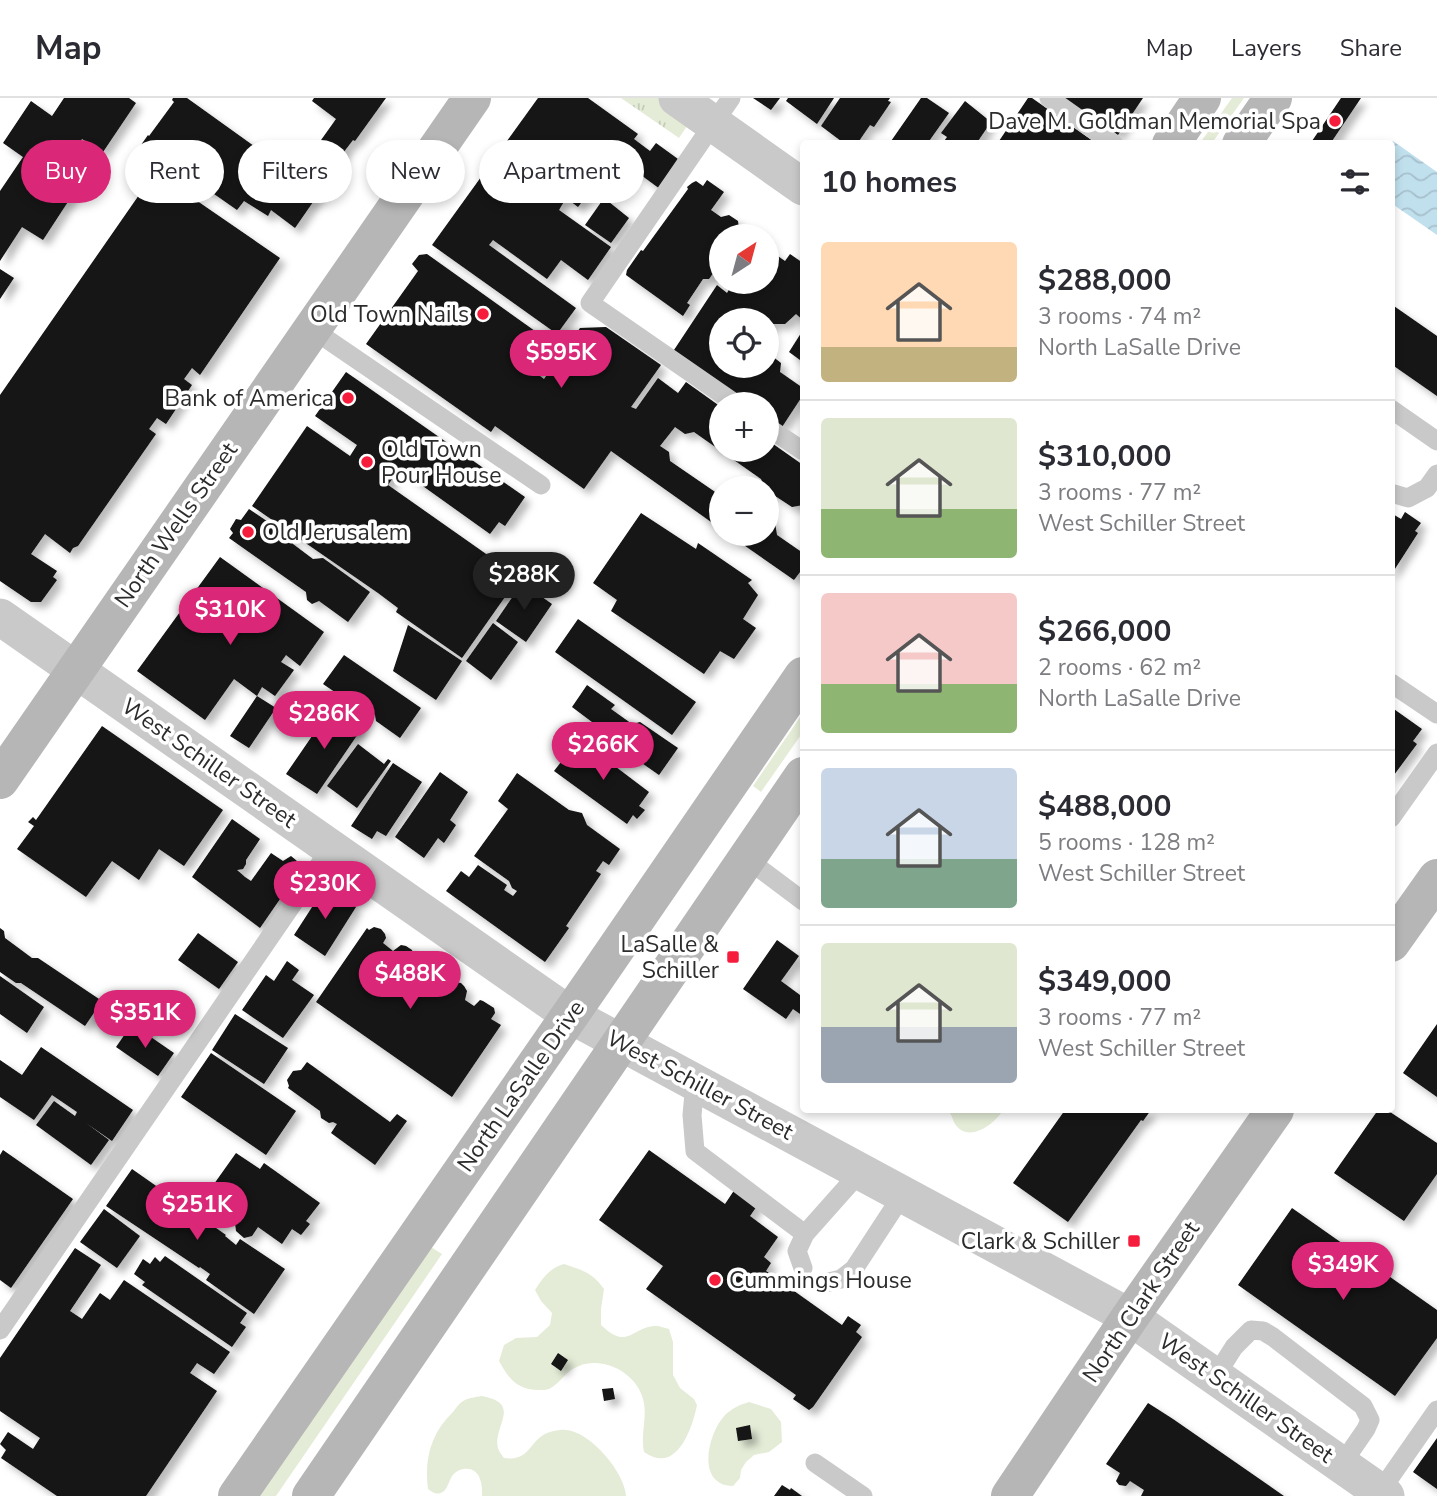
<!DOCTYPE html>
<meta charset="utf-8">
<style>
:root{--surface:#fff;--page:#f7f7f7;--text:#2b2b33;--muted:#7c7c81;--line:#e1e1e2;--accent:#db2777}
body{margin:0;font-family:"Nunito Sans",sans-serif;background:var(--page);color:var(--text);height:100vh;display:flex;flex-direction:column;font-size:26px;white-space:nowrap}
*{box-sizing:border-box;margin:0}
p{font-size:23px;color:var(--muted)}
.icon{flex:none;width:38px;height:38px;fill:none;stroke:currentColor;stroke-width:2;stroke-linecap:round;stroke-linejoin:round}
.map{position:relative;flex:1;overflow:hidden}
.side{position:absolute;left:800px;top:42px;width:595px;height:973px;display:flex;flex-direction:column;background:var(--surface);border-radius:7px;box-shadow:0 4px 10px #0003}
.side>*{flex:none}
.top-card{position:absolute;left:21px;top:42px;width:665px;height:63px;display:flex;gap:14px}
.needle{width:46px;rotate:36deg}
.tools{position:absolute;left:709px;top:126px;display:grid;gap:14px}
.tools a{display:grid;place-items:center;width:70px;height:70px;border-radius:50%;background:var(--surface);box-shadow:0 4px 10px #0003;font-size:35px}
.price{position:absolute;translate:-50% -60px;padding:0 16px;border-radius:24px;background:var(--accent);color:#fff;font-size:23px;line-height:46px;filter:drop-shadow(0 2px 4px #0008)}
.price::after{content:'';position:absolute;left:50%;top:42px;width:21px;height:16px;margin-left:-10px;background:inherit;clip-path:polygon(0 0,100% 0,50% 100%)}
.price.selected{background:#222;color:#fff}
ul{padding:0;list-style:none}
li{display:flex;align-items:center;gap:21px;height:175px;padding:0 21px}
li+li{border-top:2px solid var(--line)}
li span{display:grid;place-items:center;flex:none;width:196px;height:140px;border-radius:7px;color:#555}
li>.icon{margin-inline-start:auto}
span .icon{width:84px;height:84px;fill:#fffc;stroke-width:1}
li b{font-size:30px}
h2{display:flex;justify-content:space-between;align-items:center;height:84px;padding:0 21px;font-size:30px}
.pill{padding:0 24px;border-radius:32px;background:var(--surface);box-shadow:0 4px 10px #0003;font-size:24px;line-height:63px}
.pill.selected{background:var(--accent);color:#fff}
header{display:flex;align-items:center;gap:42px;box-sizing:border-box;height:98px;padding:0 35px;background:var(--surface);border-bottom:2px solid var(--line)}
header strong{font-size:33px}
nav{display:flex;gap:38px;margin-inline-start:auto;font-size:24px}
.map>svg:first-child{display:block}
</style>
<header>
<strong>Map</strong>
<nav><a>Map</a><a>Layers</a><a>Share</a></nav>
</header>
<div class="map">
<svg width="1437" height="1398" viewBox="0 0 1437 1398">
<defs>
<pattern id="grass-tufts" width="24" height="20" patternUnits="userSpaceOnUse" patternTransform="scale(1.75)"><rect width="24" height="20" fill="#e4ecd7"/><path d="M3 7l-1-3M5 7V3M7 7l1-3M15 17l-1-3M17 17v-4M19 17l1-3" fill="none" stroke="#c4cbb9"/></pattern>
<pattern id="water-waves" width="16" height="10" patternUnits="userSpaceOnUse" patternTransform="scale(1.75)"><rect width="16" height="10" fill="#c1e0ee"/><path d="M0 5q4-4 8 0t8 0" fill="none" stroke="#a6c0cc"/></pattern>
<filter id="shadow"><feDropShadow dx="6" dy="6" stdDeviation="3.5" flood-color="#0004"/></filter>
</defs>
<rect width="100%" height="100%" fill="#fff"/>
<!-- grass -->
<path fill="url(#grass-tufts)" d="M 621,0 L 659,0 L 691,22 L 679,40 Z"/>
<!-- garden -->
<path fill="#e4ecd7" d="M 1232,0 L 1244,0 L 1212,45 L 1200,45 Z
M 803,615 L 803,634 L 761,694 L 753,688 Z
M 951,1012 L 1003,1012 C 995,1026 968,1046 955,1026 C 953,1023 952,1018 950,1015 Z
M 431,1149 L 442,1156 L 276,1398 L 257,1398 Z
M 564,1166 C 582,1172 593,1175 604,1191 L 601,1211 L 601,1227 C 629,1254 632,1227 658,1228 C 662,1229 665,1230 669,1231 L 673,1244 L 673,1277 L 680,1290 L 694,1301 L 697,1307 C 692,1332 676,1377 644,1354 C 640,1336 648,1319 643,1301 C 636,1275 604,1258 579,1268 C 566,1272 561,1285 549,1291 C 546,1292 543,1292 539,1292 C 517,1292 509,1281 499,1263 L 504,1247 L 516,1240 L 537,1239 L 550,1227 L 552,1215 L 541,1203 L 535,1192 C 543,1179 550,1170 564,1166 Z
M 481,1298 C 524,1305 492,1329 498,1350 C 499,1354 502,1357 504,1360 C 532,1364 529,1340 550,1334 C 554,1333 562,1331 566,1332 C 591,1334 625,1375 626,1398 L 482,1398 C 482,1392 482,1386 480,1381 C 476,1368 460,1368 452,1378 C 449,1383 448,1389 444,1393 C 438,1398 433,1395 428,1391 C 424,1361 431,1335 453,1314 C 456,1310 460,1304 465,1302 C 469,1300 476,1299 481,1298 Z
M 749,1304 L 771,1311 L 781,1324 L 782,1344 L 769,1354 L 754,1357 L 746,1364 L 741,1372 L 740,1380 L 733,1388 C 695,1387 708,1335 725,1317 C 733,1310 739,1307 749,1304 Z"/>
<!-- water -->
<path fill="url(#water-waves)" d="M 1393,43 L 1437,74 L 1437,137 L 1391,105 L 1391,45 Z"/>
<!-- building -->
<path fill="#131313" filter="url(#shadow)" d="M 64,0 L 129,0 L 136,5 L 103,54 L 82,41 L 55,80 L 75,93 L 43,142 L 22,129 L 0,163 L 0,93 L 23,59 L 3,45 L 31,3 L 52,18 Z
M 173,0 L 187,0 L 272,61 L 280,50 L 304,66 L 336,21 L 312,3 L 314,0 L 386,0 L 355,43 L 353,42 L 343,55 L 328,76 L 331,78 L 295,130 L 271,112 L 268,118 L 244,103 L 237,112 L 151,52 L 150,54 L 141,47 L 148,37 L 149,38 L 174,4 L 172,2 Z
M 538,0 L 588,0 L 638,36 L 634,41 L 650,53 L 656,45 L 678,61 L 660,91 L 622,63 L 601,93 L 594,88 L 578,109 L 566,100 L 559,112 L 611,149 L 588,182 L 561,162 L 547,181 L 493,142 L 489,147 L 576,210 L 557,236 L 432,147 Z
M 753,0 L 780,0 L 771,12 Z
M 788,0 L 834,0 L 817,26 L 786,3 Z
M 840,0 L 890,0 L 888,3 L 891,4 L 874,29 L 870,27 L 857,46 L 845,46 L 821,28 Z
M 921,0 L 927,0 L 949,15 L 927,46 L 889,46 Z
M 1028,0 L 1032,0 L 1097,46 L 997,46 Z
M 1064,0 L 1143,0 L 1118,37 Z
M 1341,0 L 1361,0 L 1330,46 L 1310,46 Z
M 965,3 L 991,24 L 976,46 L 942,46 L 947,39 L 941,35 Z
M 155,74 L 280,160 L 200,277 L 192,270 L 184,281 L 192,287 L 166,326 L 157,320 L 149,331 L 156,336 L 78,448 L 73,450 L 70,455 L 45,436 L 31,456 L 57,473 L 53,479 L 57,482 L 41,504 L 31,504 L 0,483 L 0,297 Z
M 707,82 L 724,94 L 711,112 L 721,119 L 729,117 L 738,123 L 739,132 L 736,138 L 721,138 L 721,164 L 709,181 L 703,181 L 687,205 L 690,207 L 683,218 L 626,177 L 627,172 L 641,152 L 643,153 L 688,91 L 687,89 L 692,85 L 696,83 L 703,88 Z
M 604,100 L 629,120 L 611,145 L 585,127 Z
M 772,154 L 785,163 L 790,156 L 803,165 L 803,222 L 796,216 L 785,226 L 771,226 L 766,233 L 766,222 L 721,222 L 721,268 L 766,268 L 766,259 L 772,258 L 781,265 L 780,274 L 803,290 L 803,297 L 782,329 L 766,318 L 766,306 L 748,306 L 672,255 L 717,187 L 727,195 L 733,185 L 739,190 L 743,184 L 766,184 L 766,156 L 769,158 Z
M 427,156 L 556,248 L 536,275 L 544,281 L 580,230 L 606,229 L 661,267 L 631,309 L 636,311 L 658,280 L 678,295 L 686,284 L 721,309 L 721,352 L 766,352 L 766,341 L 803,367 L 803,407 L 792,409 L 766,392 L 761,381 L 694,334 L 685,336 L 675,329 L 660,348 L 669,354 L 670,363 L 721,398 L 721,431 L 611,353 L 584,391 L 495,328 L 491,334 L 366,246 L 418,173 L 412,166 L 419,157 Z
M 0,171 L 14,180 L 0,201 Z
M 1391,206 L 1437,238 L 1437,298 L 1391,266 Z
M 803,232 L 803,258 L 800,262 L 789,254 Z
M 346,274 L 525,399 L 505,428 L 499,424 L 490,436 L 399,371 L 388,387 L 519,479 L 462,560 L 396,514 L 398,510 L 378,495 L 252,408 L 307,328 L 350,358 L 357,347 L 315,318 Z
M 249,411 L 292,440 L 293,446 L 313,461 L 323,460 L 370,494 L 348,524 L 319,503 L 312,506 L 307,502 L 306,494 L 229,440 L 233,435 L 230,431 L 236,421 L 241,422 Z
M 1405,414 L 1421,425 L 1415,433 L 1418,435 L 1391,477 L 1391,415 L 1401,421 Z
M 641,415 L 696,451 L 698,445 L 752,482 L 748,485 L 758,497 L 743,521 L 756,530 L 734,561 L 720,553 L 704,576 L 611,513 L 617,502 L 593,485 Z
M 766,419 L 775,425 L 777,437 L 803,455 L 803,470 L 794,482 L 728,436 L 766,436 Z
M 220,459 L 324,534 L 300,568 L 286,557 L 281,564 L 294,572 L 275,598 L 262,589 L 257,598 L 276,610 L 249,650 L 230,638 L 257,598 L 234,581 L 205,622 L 137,573 Z
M 522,485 L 552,506 L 526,544 L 496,523 Z
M 578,521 L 696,604 L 672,637 L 555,554 Z
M 493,525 L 518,544 L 491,582 L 466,563 Z
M 408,527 L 462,563 L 436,602 L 393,573 Z
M 344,557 L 421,610 L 400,640 L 376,623 L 375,617 L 361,606 L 354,607 L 323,586 Z
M 587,587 L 615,607 L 611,611 L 632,626 L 640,624 L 678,650 L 659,677 L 593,631 L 596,627 L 572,609 Z
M 332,609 L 362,630 L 317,696 L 286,676 Z
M 1391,609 L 1422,631 L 1413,643 L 1417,646 L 1391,681 Z
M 102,628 L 223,712 L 184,768 L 159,751 L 139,782 L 112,763 L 86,799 L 17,751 L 34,728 L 28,724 L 33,719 L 36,722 Z
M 579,641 L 649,694 L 639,708 L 645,712 L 637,721 L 633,717 L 627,726 L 554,673 Z
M 358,646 L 384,666 L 388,661 L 391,663 L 357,710 L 327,688 Z
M 393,665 L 422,684 L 386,738 L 377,733 L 372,741 L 351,728 Z
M 440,674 L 468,694 L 450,722 L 456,727 L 444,745 L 438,740 L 424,760 L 395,739 Z
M 517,675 L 569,712 L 582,715 L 587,727 L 620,751 L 609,767 L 603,763 L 596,773 L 601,776 L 566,828 L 569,830 L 545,864 L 446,793 L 461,773 L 469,779 L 478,767 L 507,787 L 504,792 L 513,798 L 517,793 L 512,790 L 509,783 L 474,758 L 508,711 L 498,703 Z
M 232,721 L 260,741 L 246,762 L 246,766 L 243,771 L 237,772 L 245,779 L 251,783 L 271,755 L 283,763 L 291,758 L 297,763 L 298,770 L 300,772 L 260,830 L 192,779 Z
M 325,789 L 356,809 L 325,858 L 294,837 Z
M 374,829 L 381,831 L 385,836 L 386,840 L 383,845 L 393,853 L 401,847 L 406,848 L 412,852 L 413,856 L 410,865 L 420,871 L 423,867 L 430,866 L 438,870 L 441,876 L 438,883 L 447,889 L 454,884 L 461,885 L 464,888 L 467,893 L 465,902 L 474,908 L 480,902 L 483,903 L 494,910 L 495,915 L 491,921 L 501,927 L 452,999 L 316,904 L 367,830 L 369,832 Z
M 0,830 L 4,833 L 5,840 L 32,860 L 38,860 L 102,903 L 85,928 L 21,885 L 16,885 L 0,874 Z
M 198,835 L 238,864 L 219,891 L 178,862 Z
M 777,842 L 799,858 L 781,883 L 800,897 L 803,892 L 803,918 L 793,911 L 786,921 L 743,891 Z
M 287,863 L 299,872 L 292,882 L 314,897 L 283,940 L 242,912 L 266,877 L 274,883 Z
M 0,878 L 44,909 L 27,935 L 0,916 Z
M 235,916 L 288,950 L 264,986 L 212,952 Z
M 132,926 L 174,955 L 158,978 L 116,949 Z
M 1437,926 L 1437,999 L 1403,975 Z
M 41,949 L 133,1012 L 112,1043 L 86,1025 L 109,1042 L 91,1067 L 36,1027 L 54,1003 L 75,1018 L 77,1014 L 52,997 L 34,1022 L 0,999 L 0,962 L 22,977 Z
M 211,955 L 296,1013 L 266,1057 L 181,999 Z
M 307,964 L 390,1024 L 397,1016 L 407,1023 L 375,1067 L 331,1035 L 337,1026 L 333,1024 L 329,1025 L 321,1020 L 320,1013 L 288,990 L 289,988 L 287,982 L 293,973 L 301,972 Z
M 1065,1012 L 1151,1012 L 1143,1023 L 1141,1022 L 1068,1124 L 1013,1085 Z
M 1378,1012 L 1387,1012 L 1437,1045 L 1437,1076 L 1404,1123 L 1334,1075 Z
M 3,1052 L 73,1101 L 11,1190 L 0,1182 L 0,1057 Z
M 649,1052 L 725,1106 L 737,1088 L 759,1105 L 750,1118 L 778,1139 L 764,1159 L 771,1165 L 766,1173 L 842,1227 L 848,1218 L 861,1227 L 856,1234 L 862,1239 L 813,1309 L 809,1312 L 793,1301 L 796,1297 L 646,1191 L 663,1168 L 599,1122 Z
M 236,1055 L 260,1071 L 264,1065 L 320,1105 L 306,1123 L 310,1126 L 301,1137 L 292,1131 L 282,1146 L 258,1129 L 252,1138 L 244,1140 L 236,1133 L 235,1125 L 241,1117 L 209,1093 Z
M 132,1071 L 226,1137 L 225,1138 L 236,1147 L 240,1141 L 285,1171 L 254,1216 L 206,1182 L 210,1176 L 200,1169 L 199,1170 L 106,1108 Z
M 1292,1110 L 1437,1212 L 1437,1240 L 1395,1298 L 1238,1187 Z
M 104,1111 L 140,1138 L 117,1170 L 80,1144 Z
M 75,1150 L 101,1167 L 70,1213 L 82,1221 L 100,1195 L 110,1202 L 124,1182 L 230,1254 L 214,1276 L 197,1265 L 190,1275 L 217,1293 L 146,1398 L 57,1398 L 1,1360 L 6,1352 L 0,1346 L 8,1334 L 33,1351 L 40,1340 L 0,1313 L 0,1260 Z
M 165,1158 L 247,1215 L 240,1225 L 246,1229 L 232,1249 L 142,1187 L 145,1184 L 134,1176 L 143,1161 L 150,1166 L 155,1159 L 160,1164 Z
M 558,1255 L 568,1262 L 561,1273 L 551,1266 Z
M 613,1290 L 615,1301 L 604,1303 L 602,1291 Z
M 1148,1305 L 1173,1321 L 1284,1398 L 1141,1398 L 1144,1392 L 1130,1383 L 1126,1388 L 1119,1387 L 1116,1383 L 1120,1375 L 1106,1366 Z
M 750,1327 L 752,1341 L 738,1343 L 736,1330 Z
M 1437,1340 L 1437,1391 L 1413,1374 Z
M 782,1387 L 790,1392 L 791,1390 L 802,1398 L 774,1398 Z"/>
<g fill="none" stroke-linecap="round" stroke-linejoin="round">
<!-- lane -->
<path stroke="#c9c9c9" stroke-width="19" d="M 731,0 L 590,205 L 736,306
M 1049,0 L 1114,46
M 312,231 L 541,387
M 1391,311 L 1437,343
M 766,328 L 803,353
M 1391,395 L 1408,400 L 1427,390 L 1437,376
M 1391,585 L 1437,616
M 1391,720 L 1437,655
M 747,761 L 803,803
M 695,985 L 692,1017 L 695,1053 L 805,1136 L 797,1153 L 803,1170
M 805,1136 L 861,1073
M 825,1185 L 841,1181 L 854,1171 L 903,1096
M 0,1232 L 331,750
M 1215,1279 L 1234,1249 L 1251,1232 L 1263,1233 L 1273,1239 L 1363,1308 L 1370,1322 L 1366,1331 L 1342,1366
M 815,1365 L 863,1398
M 1377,1398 L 1437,1312"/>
<!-- street -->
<path stroke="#c9c9c9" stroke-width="37" d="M 677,0 L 803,89
M 0,519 L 570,917 L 1130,1219 L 1386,1398"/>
<!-- secondary -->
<path stroke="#b6b6b6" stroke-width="38" d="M 1171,46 L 1202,0
M 1241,46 L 1273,0
M 0,682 L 472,0
M 1391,845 L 1437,780
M 237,1398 L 595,881 L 803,578
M 311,1398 L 803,678
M 1010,1398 L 1130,1219 L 1275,1012"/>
</g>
<!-- markers -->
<g fill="#f51c3c" stroke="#fff" stroke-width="2.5">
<circle cx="1335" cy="23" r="7"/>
<circle cx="483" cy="216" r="7"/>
<circle cx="348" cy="300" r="7"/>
<circle cx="367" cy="364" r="7"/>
<circle cx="248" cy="434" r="7"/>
<rect x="726" y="852" width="14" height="14" rx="3.5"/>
<rect x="1127" y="1136" width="14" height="14" rx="3.5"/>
<circle cx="715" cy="1182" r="7"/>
</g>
<g text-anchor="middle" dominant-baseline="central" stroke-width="7" stroke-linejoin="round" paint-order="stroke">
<!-- poi labels -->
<g font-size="23" fill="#2c2c2c" stroke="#fff" text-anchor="end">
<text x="1321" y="23">Dave M. Goldman Memorial Spa</text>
<text x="469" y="216">Old Town Nails</text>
<text x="334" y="300">Bank of America</text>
<text x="381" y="351" text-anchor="start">Old Town<tspan x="381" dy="26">Pour House</tspan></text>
<text x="262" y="434" text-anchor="start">Old Jerusalem</text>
<text x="719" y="846">LaSalle &amp;<tspan x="719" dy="26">Schiller</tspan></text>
<text x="1120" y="1143">Clark &amp; Schiller</text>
<text x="729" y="1182" text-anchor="start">Cummings House</text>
</g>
<!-- street labels -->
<g font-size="23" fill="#2c2c2c" stroke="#fff">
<text transform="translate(176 427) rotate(-55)">North Wells Street</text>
<text transform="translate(209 665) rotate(35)">West Schiller Street</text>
<text transform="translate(700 987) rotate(28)">West Schiller Street</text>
<text transform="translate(521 988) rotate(-55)">North LaSalle Drive</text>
<text transform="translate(1141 1204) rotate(-56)">North Clark Street</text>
<text transform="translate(1246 1300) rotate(35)">West Schiller Street</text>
</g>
</g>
</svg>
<div class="tools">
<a><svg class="needle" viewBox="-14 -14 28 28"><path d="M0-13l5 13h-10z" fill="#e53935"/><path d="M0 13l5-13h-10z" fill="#7c7c81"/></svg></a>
<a><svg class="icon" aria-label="locate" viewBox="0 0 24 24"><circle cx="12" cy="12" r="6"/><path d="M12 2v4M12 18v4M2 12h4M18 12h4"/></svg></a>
<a>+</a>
<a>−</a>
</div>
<b class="price" style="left:561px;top:292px">$595K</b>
<b class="price selected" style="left:524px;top:514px">$288K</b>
<b class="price" style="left:230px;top:549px">$310K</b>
<b class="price" style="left:324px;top:653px">$286K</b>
<b class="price" style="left:603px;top:684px">$266K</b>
<b class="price" style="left:325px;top:823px">$230K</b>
<b class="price" style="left:410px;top:913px">$488K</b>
<b class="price" style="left:145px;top:952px">$351K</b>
<b class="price" style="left:197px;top:1144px">$251K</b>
<b class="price" style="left:1343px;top:1204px">$349K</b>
<div class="top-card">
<a class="pill selected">Buy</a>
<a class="pill">Rent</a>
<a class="pill">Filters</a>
<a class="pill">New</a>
<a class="pill">Apartment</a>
</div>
<section class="side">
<h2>10 homes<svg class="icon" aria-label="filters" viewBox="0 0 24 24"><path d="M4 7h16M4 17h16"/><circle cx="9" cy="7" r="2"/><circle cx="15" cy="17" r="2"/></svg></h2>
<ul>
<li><span style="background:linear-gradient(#ffd9b3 75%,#c2b280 0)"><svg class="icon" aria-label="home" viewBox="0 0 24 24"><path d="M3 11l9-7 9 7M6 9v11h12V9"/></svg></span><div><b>$288,000</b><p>3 rooms · 74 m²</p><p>North LaSalle Drive</p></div></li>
<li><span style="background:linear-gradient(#dfe7d0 65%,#8fb573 0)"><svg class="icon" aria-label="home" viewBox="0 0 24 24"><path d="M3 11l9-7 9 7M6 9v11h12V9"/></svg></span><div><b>$310,000</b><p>3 rooms · 77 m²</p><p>West Schiller Street</p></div></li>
<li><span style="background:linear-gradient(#f6c9c9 65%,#8fb573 0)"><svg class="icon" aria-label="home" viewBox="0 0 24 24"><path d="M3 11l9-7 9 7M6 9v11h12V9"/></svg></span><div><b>$266,000</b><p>2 rooms · 62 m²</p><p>North LaSalle Drive</p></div></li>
<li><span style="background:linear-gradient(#c9d6e8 65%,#7fa58c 0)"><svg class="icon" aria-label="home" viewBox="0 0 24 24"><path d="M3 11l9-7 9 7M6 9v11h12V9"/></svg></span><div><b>$488,000</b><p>5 rooms · 128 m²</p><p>West Schiller Street</p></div></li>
<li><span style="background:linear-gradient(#dfe7d0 60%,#9aa5b1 0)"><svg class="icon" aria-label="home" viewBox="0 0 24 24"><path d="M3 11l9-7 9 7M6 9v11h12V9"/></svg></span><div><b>$349,000</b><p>3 rooms · 77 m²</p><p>West Schiller Street</p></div></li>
</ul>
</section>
</div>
